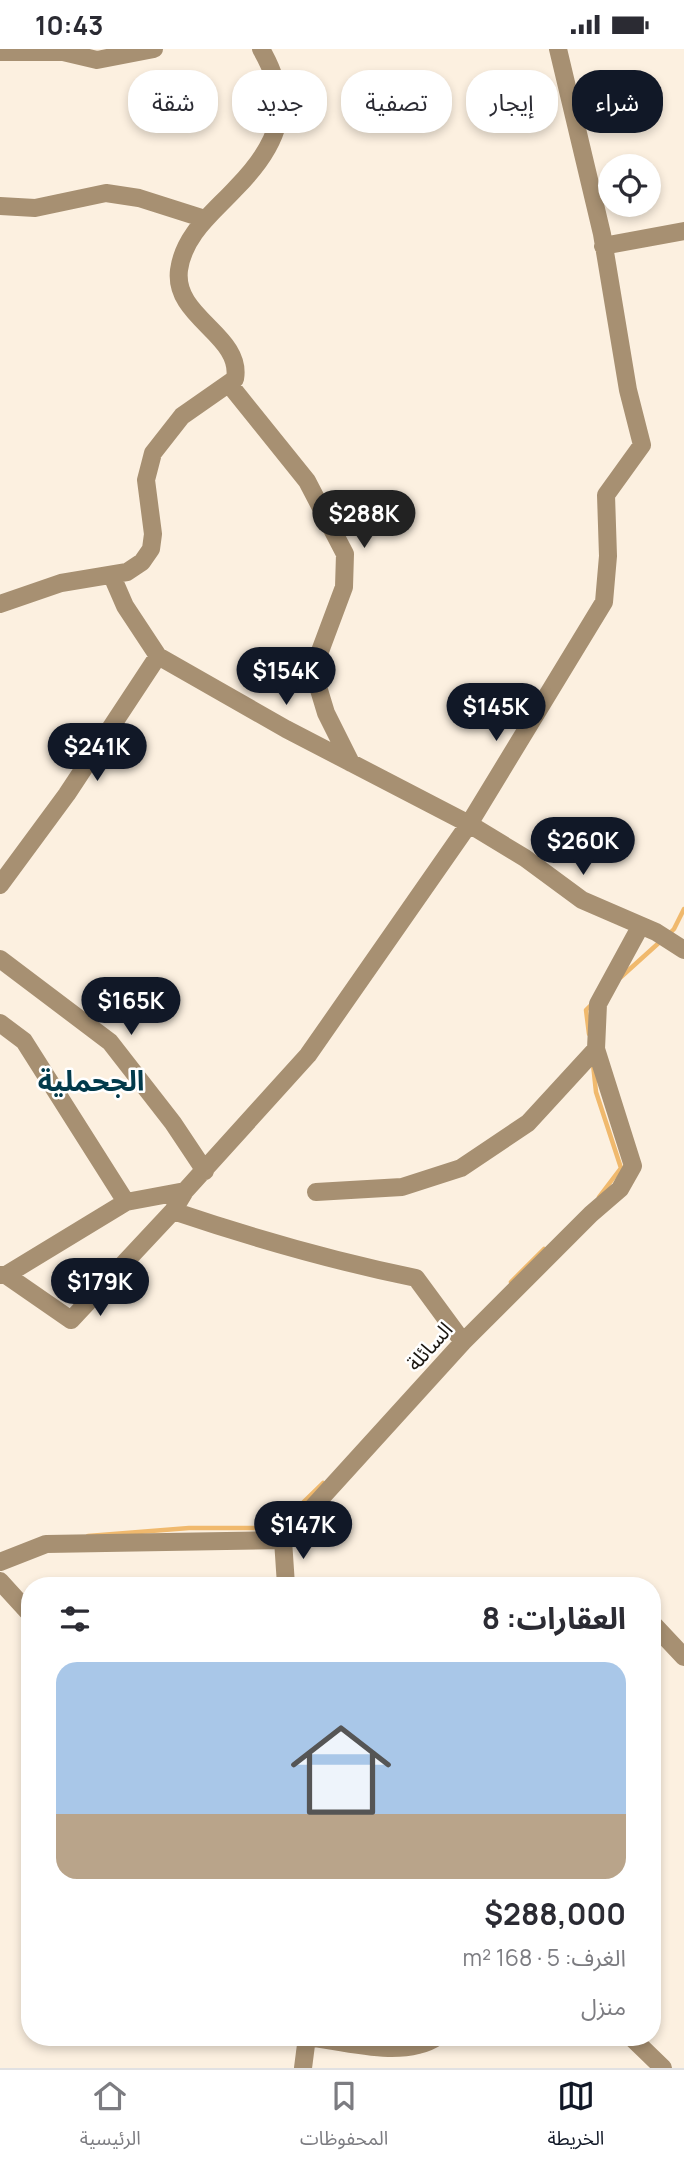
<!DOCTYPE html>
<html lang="ar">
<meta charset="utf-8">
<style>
:root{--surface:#fff;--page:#f2f2f3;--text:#2b2b33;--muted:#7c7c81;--line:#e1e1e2;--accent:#111827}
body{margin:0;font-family:Manrope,"Noto Sans Arabic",sans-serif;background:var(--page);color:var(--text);direction:rtl;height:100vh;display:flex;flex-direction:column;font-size:26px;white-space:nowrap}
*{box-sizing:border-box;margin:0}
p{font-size:23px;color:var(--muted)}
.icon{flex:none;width:38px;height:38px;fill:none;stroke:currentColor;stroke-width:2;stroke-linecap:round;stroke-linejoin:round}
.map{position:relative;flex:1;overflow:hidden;direction:ltr}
.details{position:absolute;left:21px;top:1528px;width:640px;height:469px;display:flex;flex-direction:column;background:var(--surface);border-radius:28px;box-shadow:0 4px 10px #0003;direction:rtl}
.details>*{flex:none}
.guide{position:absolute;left:21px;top:21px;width:642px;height:63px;direction:rtl;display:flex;gap:14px}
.tools{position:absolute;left:598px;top:105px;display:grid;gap:14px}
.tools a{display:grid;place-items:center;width:63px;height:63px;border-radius:50%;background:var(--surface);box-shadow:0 4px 10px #0003;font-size:35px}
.price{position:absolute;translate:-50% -60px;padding:0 16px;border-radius:24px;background:var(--accent);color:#fff;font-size:23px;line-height:46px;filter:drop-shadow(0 2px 4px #0008)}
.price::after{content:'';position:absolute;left:50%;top:42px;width:21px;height:16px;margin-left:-10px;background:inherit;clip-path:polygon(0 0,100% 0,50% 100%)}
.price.active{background:#222;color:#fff}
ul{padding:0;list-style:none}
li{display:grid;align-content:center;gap:14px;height:371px;padding:0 35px}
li+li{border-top:2px solid var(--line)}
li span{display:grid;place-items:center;height:217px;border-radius:21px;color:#555}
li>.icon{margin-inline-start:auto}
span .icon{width:126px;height:126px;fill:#fffc;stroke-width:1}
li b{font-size:30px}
h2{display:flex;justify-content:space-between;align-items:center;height:84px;padding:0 35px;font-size:30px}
.tag{padding:0 24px;border-radius:28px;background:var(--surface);box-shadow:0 4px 10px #0003;font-size:24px;line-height:63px}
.tag.active{background:var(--accent);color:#fff}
.status{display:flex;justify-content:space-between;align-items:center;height:49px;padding:0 35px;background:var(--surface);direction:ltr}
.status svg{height:19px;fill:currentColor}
.menu{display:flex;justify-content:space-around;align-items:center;height:98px;border-top:2px solid var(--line);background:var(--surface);font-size:19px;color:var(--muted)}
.menu a{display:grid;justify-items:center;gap:4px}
.menu .active{color:var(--accent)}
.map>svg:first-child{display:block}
</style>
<div class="status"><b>10:43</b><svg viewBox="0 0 49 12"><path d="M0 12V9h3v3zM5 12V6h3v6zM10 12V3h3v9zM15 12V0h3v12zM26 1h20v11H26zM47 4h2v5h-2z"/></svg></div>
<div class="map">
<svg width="684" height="2019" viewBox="0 0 684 2019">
<rect width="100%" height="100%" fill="#fcf0e0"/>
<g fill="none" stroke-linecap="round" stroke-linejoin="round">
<!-- stream -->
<path stroke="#f0b96d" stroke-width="4.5" d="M 668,886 L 674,880 L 684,860
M 621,928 L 662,891
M 589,985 L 586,961 L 592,955
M 593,1015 L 596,1043 L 621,1119 L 599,1148
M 511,1233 L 544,1200
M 88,1487 L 189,1479 L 277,1479 L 323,1434"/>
<!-- minor -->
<path stroke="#a79072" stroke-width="18" d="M 0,3 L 63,3 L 97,11 L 154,0
M 0,157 L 35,159 L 106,144 L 139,149 L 205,170
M 603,197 L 684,182
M 229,335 L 307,432 L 345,505 L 344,538 L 313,621 L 326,664 L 351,714
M 112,527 L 125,557 L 158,607 L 286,680 L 469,775 L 525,809 L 582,851 L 656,883 L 684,901
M 0,555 L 61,534 L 127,523 L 142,513 L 151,500 L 153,485 L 146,431 L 153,404 L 182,367 L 235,330 C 243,286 173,269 179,221 C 184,185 213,164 236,139 C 280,94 294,57 261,0
M 0,836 L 67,745 L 158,607
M 0,910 L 110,993 L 173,1074 L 205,1122
M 0,974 L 24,992 L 126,1153
M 185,1142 L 173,1162 C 253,1189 333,1212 416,1229 L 463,1293
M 316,1143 L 402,1138 L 461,1119 L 528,1074 L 596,1000
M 0,1226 L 6,1226 L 126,1153 L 185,1142 L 308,1006 L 469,775 L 604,553 L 608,507 L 606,446 L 642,396 L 628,341 L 602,185 L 558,0
M 6,1226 L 71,1271 L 173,1162
M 283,1491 L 286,1536
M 0,1513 L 46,1495 L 283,1491 L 463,1293 L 591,1165 L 620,1140 L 633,1117 L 596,1000 L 598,955 L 640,878
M 0,1532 L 30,1565
M 653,1575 L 684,1608
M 308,1988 C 346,1993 404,2010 437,1988
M 631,1988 L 663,2019
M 303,2019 L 307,1988"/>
</g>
<g text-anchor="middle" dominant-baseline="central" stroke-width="5" stroke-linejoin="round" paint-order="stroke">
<!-- street labels -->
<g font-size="21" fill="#1b1711" stroke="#fff">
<text transform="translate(429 1297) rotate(-48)">السائلة</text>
</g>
<!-- district labels -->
<g font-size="28" font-weight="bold" fill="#023a4b" stroke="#fff">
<text x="91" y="1031">الجحملية</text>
</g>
</g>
</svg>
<div class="tools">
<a><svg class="icon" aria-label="locate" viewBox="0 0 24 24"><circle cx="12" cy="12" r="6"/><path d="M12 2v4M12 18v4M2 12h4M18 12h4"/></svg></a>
</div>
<b class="price active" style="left:364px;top:501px">$288K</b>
<b class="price" style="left:286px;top:658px">$154K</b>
<b class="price" style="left:496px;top:694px">$145K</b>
<b class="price" style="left:97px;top:734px">$241K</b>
<b class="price" style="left:583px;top:828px">$260K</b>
<b class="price" style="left:131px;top:988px">$165K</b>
<b class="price" style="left:100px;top:1269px">$179K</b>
<b class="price" style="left:303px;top:1512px">$147K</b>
<div class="guide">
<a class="tag active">شراء</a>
<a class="tag">إيجار</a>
<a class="tag">تصفية</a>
<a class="tag">جديد</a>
<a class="tag">شقة</a>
</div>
<section class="details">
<h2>العقارات: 8<svg class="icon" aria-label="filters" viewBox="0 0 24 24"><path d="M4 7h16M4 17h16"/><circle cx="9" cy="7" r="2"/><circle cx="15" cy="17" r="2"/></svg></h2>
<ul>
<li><span style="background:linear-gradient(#a9c7e8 70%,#b9a48a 0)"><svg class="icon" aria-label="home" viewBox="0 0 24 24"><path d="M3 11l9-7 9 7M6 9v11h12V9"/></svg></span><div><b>$288,000</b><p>الغرف: 5 · 168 m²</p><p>منزل</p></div></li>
</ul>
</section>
</div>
<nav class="menu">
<a class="active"><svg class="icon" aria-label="map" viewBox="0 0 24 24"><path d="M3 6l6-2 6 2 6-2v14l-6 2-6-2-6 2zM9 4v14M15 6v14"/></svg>الخريطة</a>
<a><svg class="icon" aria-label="saved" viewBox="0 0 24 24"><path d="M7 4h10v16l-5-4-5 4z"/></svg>المحفوظات</a>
<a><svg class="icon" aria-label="home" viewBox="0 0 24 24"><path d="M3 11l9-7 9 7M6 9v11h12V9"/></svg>الرئيسية</a>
</nav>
